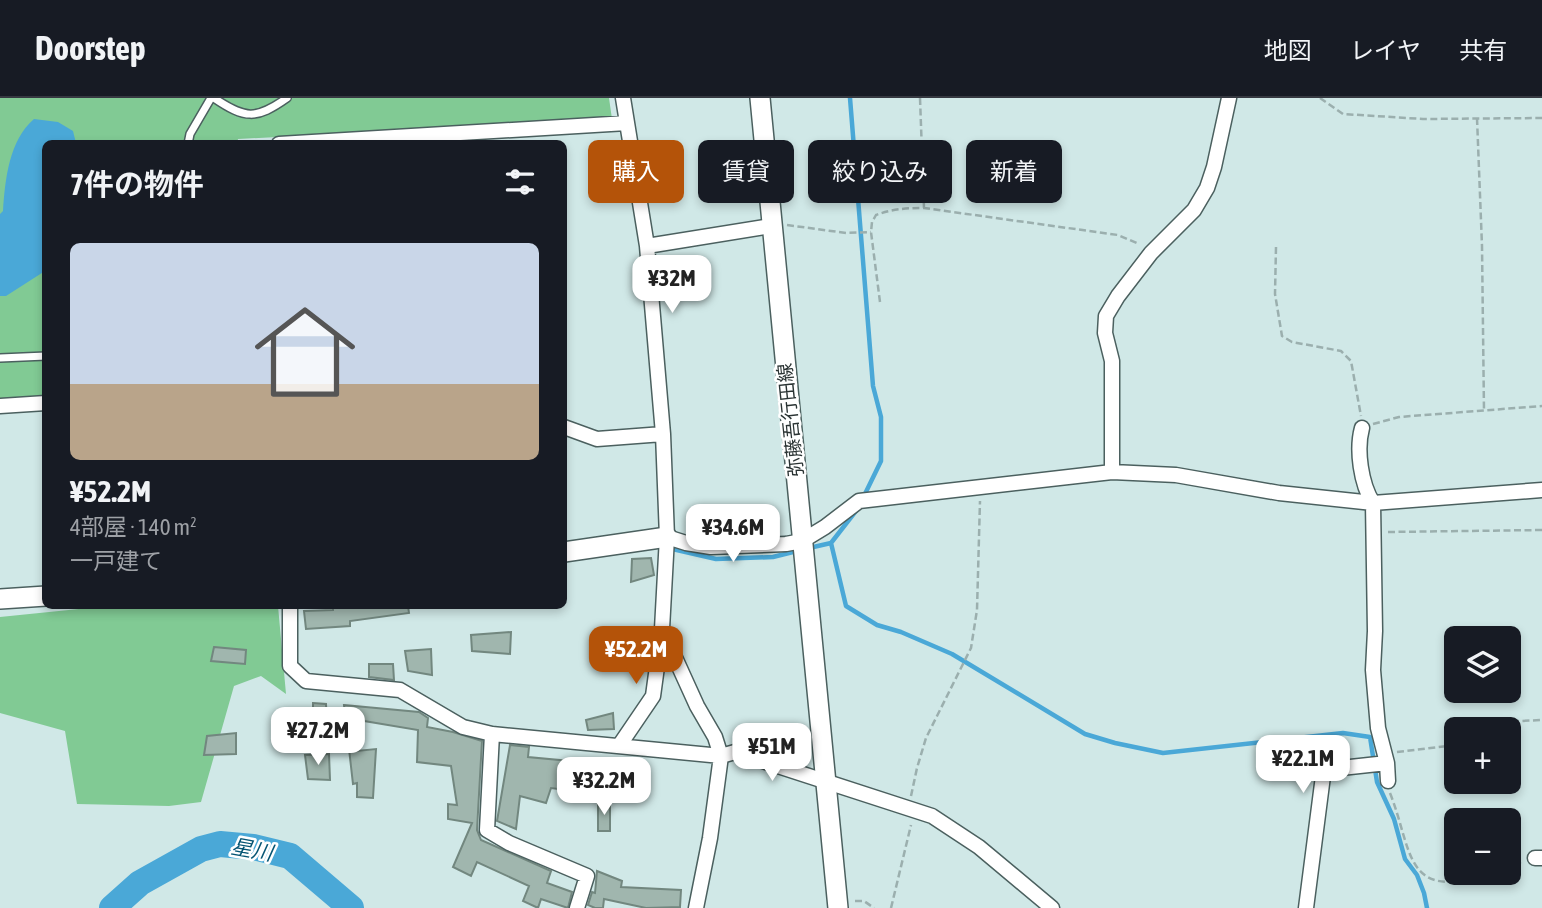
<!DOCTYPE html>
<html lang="ja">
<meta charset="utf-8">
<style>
:root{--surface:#171b24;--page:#20242c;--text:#f1f3f6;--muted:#9ea1a6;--line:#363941;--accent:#b45309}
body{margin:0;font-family:"Asap Condensed","Noto Sans JP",sans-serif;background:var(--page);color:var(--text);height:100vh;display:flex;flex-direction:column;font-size:26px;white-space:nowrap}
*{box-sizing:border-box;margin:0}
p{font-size:23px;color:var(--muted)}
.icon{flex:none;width:38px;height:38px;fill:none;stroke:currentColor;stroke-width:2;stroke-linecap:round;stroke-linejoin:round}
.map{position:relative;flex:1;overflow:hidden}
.drawer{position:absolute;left:42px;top:42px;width:525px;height:469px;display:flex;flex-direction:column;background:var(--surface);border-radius:10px;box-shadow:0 4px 10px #0003}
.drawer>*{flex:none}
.top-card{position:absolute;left:588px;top:42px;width:665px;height:63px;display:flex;gap:14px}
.buttons{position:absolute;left:1444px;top:528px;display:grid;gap:14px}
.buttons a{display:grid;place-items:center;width:77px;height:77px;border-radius:10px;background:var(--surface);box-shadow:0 4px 10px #0003;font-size:35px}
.price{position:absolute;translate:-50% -60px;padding:0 16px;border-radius:14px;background:#fff;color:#222;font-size:23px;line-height:46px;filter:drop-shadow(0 2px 4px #0008)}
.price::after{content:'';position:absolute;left:50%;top:42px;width:21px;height:16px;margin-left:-10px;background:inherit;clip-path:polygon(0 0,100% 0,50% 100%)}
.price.current{background:var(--accent);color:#fff}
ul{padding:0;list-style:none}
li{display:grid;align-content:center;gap:14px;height:371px;padding:0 28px}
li+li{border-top:2px solid var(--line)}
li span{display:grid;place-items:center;height:217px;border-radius:10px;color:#555}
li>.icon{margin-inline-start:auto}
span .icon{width:126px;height:126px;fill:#fffc;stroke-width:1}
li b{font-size:30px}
h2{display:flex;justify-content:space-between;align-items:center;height:84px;padding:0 28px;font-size:30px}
.chip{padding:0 24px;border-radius:10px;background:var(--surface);box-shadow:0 4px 10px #0003;font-size:24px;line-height:63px}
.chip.current{background:var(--accent);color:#fff}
header{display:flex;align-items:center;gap:42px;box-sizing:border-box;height:98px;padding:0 35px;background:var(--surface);border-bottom:2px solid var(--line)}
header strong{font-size:33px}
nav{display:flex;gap:38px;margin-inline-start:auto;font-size:24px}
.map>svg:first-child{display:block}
</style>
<header>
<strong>Doorstep</strong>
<nav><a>地図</a><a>レイヤ</a><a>共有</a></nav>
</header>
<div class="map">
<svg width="1542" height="810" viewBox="0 0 1542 810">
<rect width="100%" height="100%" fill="#d0e8e7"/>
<!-- green -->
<path fill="#81ca94" d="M 0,0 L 609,0 L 612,21 L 238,41 L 237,46 L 46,46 L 45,300 L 0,302 Z
M 108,508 L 278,508 L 286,596 L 261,578 L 234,588 L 201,704 L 169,708 L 77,706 L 65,633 L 0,615 L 0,519 Z"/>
<!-- water -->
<path fill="#4aa8d7" d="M 34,21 L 58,24 L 73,33 L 76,45 L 46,46 L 45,173 L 6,198 L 0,198 L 0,116 L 3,113 C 5,82 9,42 34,21 Z"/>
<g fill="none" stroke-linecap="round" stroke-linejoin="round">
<!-- stream -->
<path stroke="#4aa8d7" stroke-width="4.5" d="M 850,0 L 873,288 L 881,319 L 881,363 L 864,398
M 831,445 L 846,508 L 877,527 L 901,534 L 952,556 L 1085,636 L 1115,645 L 1163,655 L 1343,635 L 1370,639 L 1377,684 L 1394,721 L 1405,761 L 1417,777 L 1424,795 L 1427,810
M 668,450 L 716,461 L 773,459 L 797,453
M 809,450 L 831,445 L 859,409"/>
<!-- river -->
<path stroke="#4aa8d7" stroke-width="26" d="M 112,810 L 140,785 L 201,751 L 220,746 L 253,749 L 290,758 L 351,810"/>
</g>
<!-- building -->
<path fill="#a0b6ae" stroke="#72877f" stroke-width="2" d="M 651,460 L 654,477 L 631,484 L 632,461 Z
M 333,508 L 408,508 L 409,515 L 350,523 L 350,528 L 306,531 L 304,513 L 333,512 Z
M 511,534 L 510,556 L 472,553 L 471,537 Z
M 214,549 L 246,552 L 245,566 L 211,563 Z
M 431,551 L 432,577 L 408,573 L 405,553 Z
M 369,566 L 393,566 L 394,582 L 369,579 Z
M 313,605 L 326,606 L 327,627 L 313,629 Z
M 344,607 L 419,614 L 428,620 L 427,629 L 453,634 L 482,643 L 477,732 L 481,742 L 551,773 L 547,785 L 572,794 L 568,810 L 541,801 L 538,810 L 523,803 L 529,788 L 477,764 L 471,778 L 453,769 L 472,725 L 448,721 L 448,706 L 457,707 L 451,668 L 417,664 L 418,632 L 358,622 L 357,653 L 376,651 L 373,700 L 357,699 L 357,685 L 353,686 Z
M 613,615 L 614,631 L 588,632 L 586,622 Z
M 236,635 L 236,656 L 204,657 L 207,638 Z
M 510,647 L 529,649 L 528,659 L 602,666 L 601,683 L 561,679 L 558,691 L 551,690 L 546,705 L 520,698 L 516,731 L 497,723 Z
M 329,656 L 330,682 L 308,681 L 305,657 Z
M 610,704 L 610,733 L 598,733 L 598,705 Z
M 597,773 L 622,783 L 621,789 L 681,792 L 680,809 L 646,810 L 604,801 L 603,810 L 595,810 L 588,807 L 592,794 L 595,795 Z"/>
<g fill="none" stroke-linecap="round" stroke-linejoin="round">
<!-- lane casing -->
<g stroke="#4b605f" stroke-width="10">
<path id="lane" d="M 214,0 C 245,21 256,22 287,0
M 188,46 L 190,36 L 211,0
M 0,260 L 46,258"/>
</g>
<!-- street casing -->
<g stroke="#4b605f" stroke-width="17">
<path id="street" d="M 623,0 L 647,148 L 663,336 L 667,439 L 662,531 L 697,608 L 715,639 L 721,658 L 710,740 L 696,810
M 279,46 L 627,25
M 647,148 L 771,128
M 0,308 L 46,305
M 564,329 L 597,341 L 663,336
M 1362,330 C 1356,352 1361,386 1373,405 L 1375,533 L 1373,572 L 1378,630 L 1387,665 L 1388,683
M 1112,374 L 1112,263 L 1105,235 L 1106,218 L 1118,198 L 1151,155 L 1194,112 L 1207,90 L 1214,69 L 1229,0
M 667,439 L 686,445 L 711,449 L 786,446 L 802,443 L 825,429 L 859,403 L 1112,374 L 1176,377 L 1279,395 L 1373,405 L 1542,392
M 290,508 L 290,568 L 306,583 L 400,592 L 463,629 L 492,636 L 721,658 L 735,654 L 932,718 L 979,749 L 1052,810
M 492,636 L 487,732 L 509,745 L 587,778 L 577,810
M 619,648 L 653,598 L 662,532
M 1535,760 L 1542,760
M 1306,810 L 1323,678 L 1332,671 L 1387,665"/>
</g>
<!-- secondary casing -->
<g stroke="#4b605f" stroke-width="22">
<path id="secondary" d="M 760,0 L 838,810
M 564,454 L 667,439
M 0,501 L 46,498"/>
</g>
<!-- path -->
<path stroke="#9bafae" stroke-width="2.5" stroke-dasharray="7 3.5" stroke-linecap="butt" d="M 920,0 L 924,110
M 1320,0 L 1343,16 L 1423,21 L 1542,20
M 1477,20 L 1482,148 L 1484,313
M 787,127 L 846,135 L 871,134
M 1276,149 L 1275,196 L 1282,238 L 1292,244 L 1341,253 L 1351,263 L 1361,318
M 880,204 L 871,134 L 872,124 L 876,117 C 892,111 906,110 924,110 L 1118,137 L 1139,146
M 1373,326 L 1399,319 L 1542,308
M 1388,434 L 1542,432
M 1499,632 L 1499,624 L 1542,622
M 1397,654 L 1456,647
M 1390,695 C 1413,753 1404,805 1488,775
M 911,698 L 917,670 L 926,640 L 971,550 L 977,512 L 980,403
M 1508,768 L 1521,764
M 855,803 L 864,803 L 874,810
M 891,810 L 911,727"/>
<!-- lane -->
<use href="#lane" stroke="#fff" stroke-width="7"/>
<!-- street -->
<use href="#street" stroke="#fff" stroke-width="14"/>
<!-- secondary -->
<use href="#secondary" stroke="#fff" stroke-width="19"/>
</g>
<g text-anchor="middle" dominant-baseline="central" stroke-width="5" stroke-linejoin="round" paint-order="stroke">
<!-- street labels -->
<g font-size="19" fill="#2a3333" stroke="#fff">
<text transform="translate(790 322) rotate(-96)">弥藤吾行田線</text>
</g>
<!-- water labels -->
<g font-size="21" font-style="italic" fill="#065574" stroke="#fff">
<text transform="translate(252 751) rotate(10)">星川</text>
</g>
</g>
</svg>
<div class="buttons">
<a><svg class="icon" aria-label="layers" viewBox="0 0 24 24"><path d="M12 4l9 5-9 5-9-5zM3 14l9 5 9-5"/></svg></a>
<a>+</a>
<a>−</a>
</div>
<b class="price" style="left:672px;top:217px">¥32M</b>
<b class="price" style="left:733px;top:466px">¥34.6M</b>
<b class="price current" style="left:636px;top:588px">¥52.2M</b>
<b class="price" style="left:318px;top:669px">¥27.2M</b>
<b class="price" style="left:772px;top:685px">¥51M</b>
<b class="price" style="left:1303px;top:697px">¥22.1M</b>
<b class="price" style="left:604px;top:719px">¥32.2M</b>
<div class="top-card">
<a class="chip current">購入</a>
<a class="chip">賃貸</a>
<a class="chip">絞り込み</a>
<a class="chip">新着</a>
</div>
<section class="drawer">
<h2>7件の物件<svg class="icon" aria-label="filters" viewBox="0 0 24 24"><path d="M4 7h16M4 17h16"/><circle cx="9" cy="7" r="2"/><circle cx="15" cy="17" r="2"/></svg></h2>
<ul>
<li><span style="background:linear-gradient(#c9d6e8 65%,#b9a48a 0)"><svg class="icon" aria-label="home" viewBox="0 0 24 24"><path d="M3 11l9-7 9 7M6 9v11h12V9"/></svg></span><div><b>¥52.2M</b><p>4部屋 · 140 m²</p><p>一戸建て</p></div></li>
</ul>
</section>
</div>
